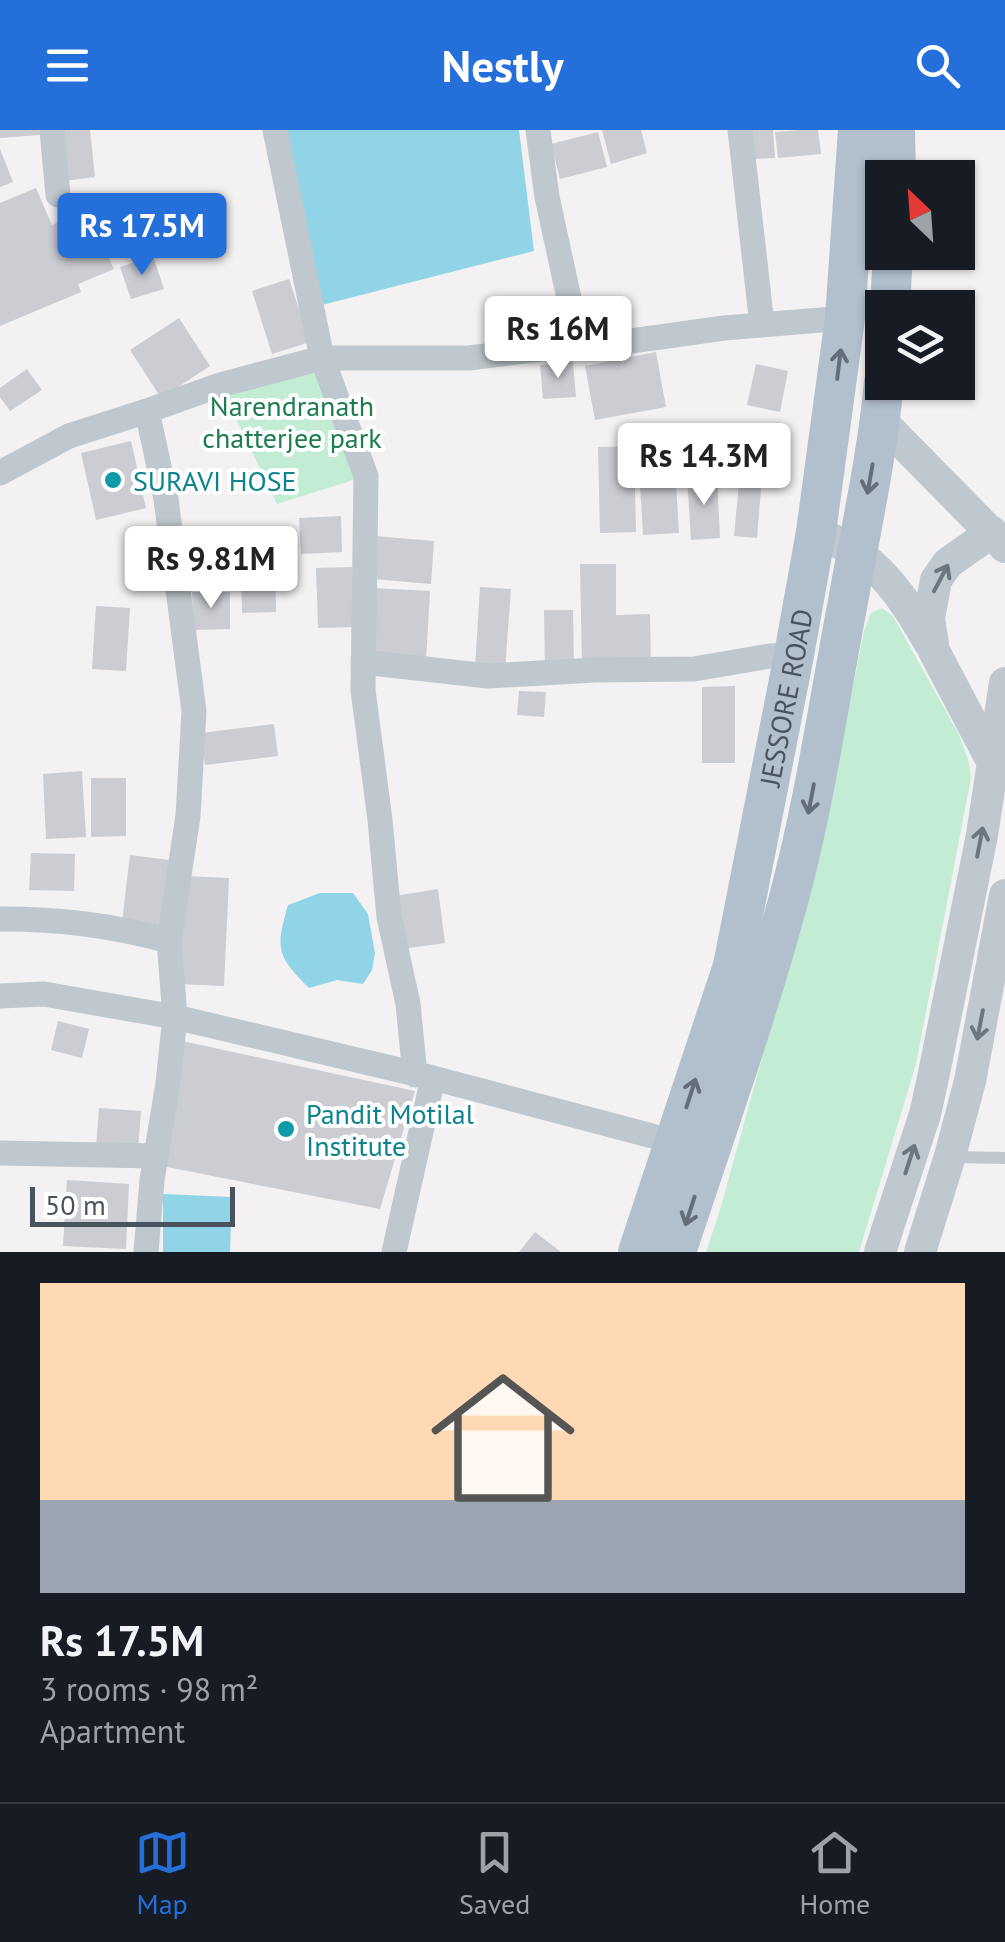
<!DOCTYPE html>
<meta charset="utf-8">
<style>
:root{--surface:#171b24;--page:#242831;--text:#f1f3f6;--muted:#9ea1a6;--line:#363941;--accent:#246fda}
body{margin:0;font-family:"PT Sans",sans-serif;background:var(--page);color:var(--text);height:100vh;display:flex;flex-direction:column;font-size:38px;white-space:nowrap}
*{box-sizing:border-box;margin:0}
p{font-size:32px;color:var(--muted)}
.icon{flex:none;width:55px;height:55px;fill:none;stroke:currentColor;stroke-width:2;stroke-linecap:round;stroke-linejoin:round}
.map{position:relative;height:1122px;overflow:hidden}
.side{display:flex;flex-direction:column;background:var(--surface);flex:1}
.side>*{flex:none}
.needle{width:65px;rotate:335deg}
.fabs{position:absolute;left:865px;top:30px;display:grid;gap:20px}
.fabs a{display:grid;place-items:center;width:110px;height:110px;border-radius:0px;background:var(--surface);box-shadow:0 2px 8px #0004;font-size:50px}
.scale{position:absolute;left:30px;bottom:25px;width:205px;box-sizing:border-box;padding-left:10px;border:5px solid #49535d;border-top:0;font-size:28px;line-height:35px;white-space:nowrap;color:#49535d;-webkit-text-stroke:8px #fff;paint-order:stroke}
.price{position:absolute;translate:-50% -85px;padding:0 22px;border-radius:10px;background:#fff;color:#222;font-size:32px;line-height:65px;filter:drop-shadow(0 2px 5px #0008)}
.price::after{content:'';position:absolute;left:50%;top:60px;width:30px;height:22px;margin-left:-15px;background:inherit;clip-path:polygon(0 0,100% 0,50% 100%)}
.price.active{background:var(--accent);color:#fff}
ul{padding:0;list-style:none}
li{display:grid;align-content:center;gap:20px;height:530px;padding:0 40px}
li span{display:grid;place-items:center;height:310px;border-radius:0px;color:#555}
li>.icon{margin-inline-start:auto}
span .icon{width:180px;height:180px;fill:#fffc;stroke-width:1}
li b{font-size:42px}
header{display:flex;justify-content:space-between;align-items:center;height:130px;padding:0 40px;background:var(--accent);color:#fff;font-size:45px;font-weight:600}
.tabs{display:flex;justify-content:space-around;align-items:center;height:140px;border-top:2px solid var(--line);background:var(--surface);font-size:28px;color:var(--muted)}
.tabs a{display:grid;justify-items:center;gap:5px}
.tabs .active{color:var(--accent)}
.map>svg:first-child{display:block}
</style>
<header><svg class="icon" aria-label="menu" viewBox="0 0 24 24"><path d="M4 6h16M4 12h16M4 18h16"/></svg>Nestly<svg class="icon" aria-label="search" viewBox="0 0 24 24"><circle cx="10" cy="10" r="6"/><path d="M15 15l6 6"/></svg></header>
<div class="map">
<svg width="1005" height="1122" viewBox="0 0 1005 1122">
<rect width="100%" height="100%" fill="#f3f1f1"/>
<!-- green -->
<path fill="#c2edd4" d="M 322,228 L 366,346 L 277,374 L 220,255 Z
M 882,478 L 893,486 L 959,605 L 968,629 L 971,648 L 916,934 L 859,1122 L 706,1122 L 720,1080 L 822,711 L 864,501 L 871,483 Z"/>
<!-- water -->
<path fill="#92d4e7" d="M 285,0 L 519,0 L 534,121 L 322,175 Z
M 320,763 L 353,763 L 368,784 L 375,823 L 372,840 L 363,854 L 337,850 L 309,858 C 277,826 275,819 288,775 Z
M 163,1064 L 232,1067 L 230,1122 L 163,1122 Z"/>
<!-- building -->
<path fill="#cbcdd3" d="M 0,0 L 40,0 L 40,5 L 0,8 Z
M 58,0 L 90,0 L 95,47 L 64,51 Z
M 602,0 L 641,0 L 647,23 L 611,34 Z
M 747,0 L 773,0 L 775,28 L 749,29 Z
M 800,0 L 818,0 L 821,24 L 778,28 L 775,2 Z
M 598,2 L 607,37 L 560,49 L 551,14 Z
M 0,19 L 13,52 L 0,57 Z
M 36,58 L 52,95 L 88,80 L 114,139 L 78,154 L 81,162 L 0,196 L 0,73 Z
M 153,126 L 164,159 L 131,169 L 120,137 Z
M 289,149 L 310,212 L 272,224 L 252,161 Z
M 179,188 L 210,236 L 161,268 L 130,220 Z
M 656,222 L 666,277 L 595,290 L 585,236 Z
M 573,232 L 576,267 L 543,269 L 540,235 Z
M 756,234 L 788,241 L 780,282 L 747,275 Z
M 27,239 L 42,260 L 10,281 L 0,267 L 0,258 Z
M 131,311 L 146,378 L 96,390 L 81,323 Z
M 634,316 L 636,402 L 600,403 L 598,317 Z
M 741,332 L 763,334 L 757,408 L 734,406 Z
M 717,346 L 720,408 L 691,410 L 687,347 Z
M 676,353 L 679,403 L 643,405 L 640,355 Z
M 341,386 L 342,422 L 301,424 L 299,388 Z
M 375,406 L 434,411 L 431,454 L 372,449 Z
M 128,416 L 152,417 L 150,457 L 126,456 Z
M 275,432 L 276,482 L 242,483 L 241,433 Z
M 580,434 L 616,434 L 616,485 L 650,484 L 651,533 L 582,535 Z
M 352,437 L 354,497 L 318,498 L 316,438 Z
M 480,457 L 511,459 L 505,540 L 475,538 Z
M 373,458 L 430,461 L 426,531 L 369,528 Z
M 192,462 L 230,462 L 230,499 L 193,500 Z
M 96,476 L 130,478 L 126,541 L 92,539 Z
M 544,480 L 573,480 L 574,539 L 545,540 Z
M 735,556 L 735,633 L 702,633 L 702,557 Z
M 519,561 L 546,562 L 544,587 L 517,585 Z
M 274,594 L 278,626 L 205,635 L 201,603 Z
M 82,641 L 86,707 L 46,709 L 43,644 Z
M 91,648 L 126,648 L 126,706 L 91,707 Z
M 31,723 L 75,724 L 74,761 L 29,760 Z
M 130,725 L 170,730 L 161,796 L 122,792 Z
M 183,746 L 229,748 L 224,856 L 178,854 Z
M 438,759 L 445,813 L 402,819 L 395,766 Z
M 58,891 L 89,899 L 82,928 L 51,920 Z
M 182,911 L 415,961 L 380,1079 L 162,1036 Z
M 99,978 L 141,981 L 138,1020 L 96,1017 Z
M 67,1050 L 129,1054 L 126,1119 L 63,1116 Z
M 535,1102 L 561,1122 L 519,1122 Z"/>
<g fill="none" stroke-linecap="round" stroke-linejoin="round">
<!-- service -->
<path stroke="#bfc8ce" stroke-width="12" d="M 953,1027 L 1005,1028"/>
<!-- minor -->
<path stroke="#bfc8ce" stroke-width="25" d="M 52,0 L 58,65
M 275,0 L 322,228 L 366,346 L 363,560 L 380,690 L 389,787 L 408,874 L 415,945
M 538,0 L 547,67 L 579,214
M 740,0 L 762,195
M 0,343 L 69,306 L 147,281
M 363,532 L 488,546 L 595,540 L 694,539 L 770,526 L 794,525
M 0,789 C 60,789 111,795 169,811
M 0,866 L 44,864 L 175,887 L 168,953 L 152,1050 L 146,1122
M 675,1012 L 433,948 L 175,887 L 169,811 L 188,686 L 194,581 L 166,369 L 147,281 L 220,255 L 322,228 L 469,228 L 579,214 L 617,213 L 724,198 L 845,188
M 0,1023 L 156,1026
M 394,1122 L 433,948"/>
<!-- tertiary -->
<path stroke="#bfc8ce" stroke-width="32" d="M 880,290 L 1005,417
M 816,402 C 830,409 847,415 859,424 C 891,448 910,479 929,512
M 992,402 L 948,433 L 936,450 L 929,488 L 934,521 L 993,633
M 880,1122 L 925,984 L 933,948 L 982,705 L 1005,553
M 920,1122 L 950,1026 L 970,951 L 1005,765"/>
<!-- primary -->
<g stroke="#b2bfcd" stroke-width="40">
<path d="M 895,0 L 896,48"/>
<path d="M 890,178 L 893,122"/>
<path id="s1" d="M 638,1122 L 733,836 L 794,525 L 816,402 L 845,188 L 858,0"/>
<path d="M 676,1122 C 714,1007 755,892 787,775 C 814,677 828,576 847,477 C 860,403 877,328 884,252"/>
</g>
</g>
<!-- one-way arrows -->
<defs><path id="oneway-shaft" d="M-6 0H5M1.5-3L5.5 0L1.5 3" fill="none" stroke-width="1.6" stroke-linecap="round" stroke-linejoin="round" transform="scale(2.5)"/></defs>
<g stroke="#636e79">
<use href="#oneway-shaft" transform="translate(839 234) rotate(-83)"/>
<use href="#oneway-shaft" transform="translate(870 349) rotate(100)"/>
<use href="#oneway-shaft" transform="translate(811 669) rotate(101)"/>
<use href="#oneway-shaft" transform="translate(691 963) rotate(-72)"/>
<use href="#oneway-shaft" transform="translate(690 1081) rotate(108)"/>
</g>
<g stroke="#6c767f">
<use href="#oneway-shaft" transform="translate(941 448) rotate(-62)"/>
<use href="#oneway-shaft" transform="translate(980 712) rotate(-79)"/>
<use href="#oneway-shaft" transform="translate(980 895) rotate(101)"/>
<use href="#oneway-shaft" transform="translate(910 1029) rotate(-72)"/>
</g>
<!-- markers -->
<g fill="#0f9aa8" stroke="#fff" stroke-width="4">
<circle cx="113" cy="350" r="10"/>
<circle cx="286" cy="999" r="10"/>
</g>
<g text-anchor="middle" dominant-baseline="central" stroke-width="8" stroke-linejoin="round" paint-order="stroke">
<!-- park labels -->
<g font-size="28" fill="#1d7c4f" stroke="#fff">
<text x="292" y="275">Narendranath<tspan x="292" dy="32">chatterjee park</tspan></text>
</g>
<!-- culture labels -->
<g font-size="28" fill="#0d838f" stroke="#fff" text-anchor="start">
<text x="133" y="350">SURAVI HOSE</text>
<text x="306" y="983">Pandit Motilal<tspan x="306" dy="32">Institute</tspan></text>
</g>
<!-- street labels -->
<g font-size="28" fill="#49535d" stroke="#fff">
<text stroke="none"><textPath href="#s1" startOffset="575">JESSORE ROAD</textPath></text>
</g>
</g>
</svg>
<div class="fabs">
<a><svg class="needle" viewBox="-14 -14 28 28"><path d="M0-13l5 13h-10z" fill="#e53935"/><path d="M0 13l5-13h-10z" fill="#9ea1a6"/></svg></a>
<a><svg class="icon" aria-label="layers" viewBox="0 0 24 24"><path d="M12 4l9 5-9 5-9-5zM3 14l9 5 9-5"/></svg></a>
</div>
<div class="scale">50 m</div>
<b class="price active" style="left:142px;top:148px">Rs 17.5M</b>
<b class="price" style="left:558px;top:251px">Rs 16M</b>
<b class="price" style="left:704px;top:378px">Rs 14.3M</b>
<b class="price" style="left:211px;top:481px">Rs 9.81M</b>
</div>
<section class="side">
<ul>
<li><span style="background:linear-gradient(#ffd9b3 70%,#9aa5b1 0)"><svg class="icon" aria-label="home" viewBox="0 0 24 24"><path d="M3 11l9-7 9 7M6 9v11h12V9"/></svg></span><div><b>Rs 17.5M</b><p>3 rooms · 98 m²</p><p>Apartment</p></div></li>
</ul>
</section>
<nav class="tabs">
<a class="active"><svg class="icon" aria-label="map" viewBox="0 0 24 24"><path d="M3 6l6-2 6 2 6-2v14l-6 2-6-2-6 2zM9 4v14M15 6v14"/></svg>Map</a>
<a><svg class="icon" aria-label="saved" viewBox="0 0 24 24"><path d="M7 4h10v16l-5-4-5 4z"/></svg>Saved</a>
<a><svg class="icon" aria-label="home" viewBox="0 0 24 24"><path d="M3 11l9-7 9 7M6 9v11h12V9"/></svg>Home</a>
</nav>
